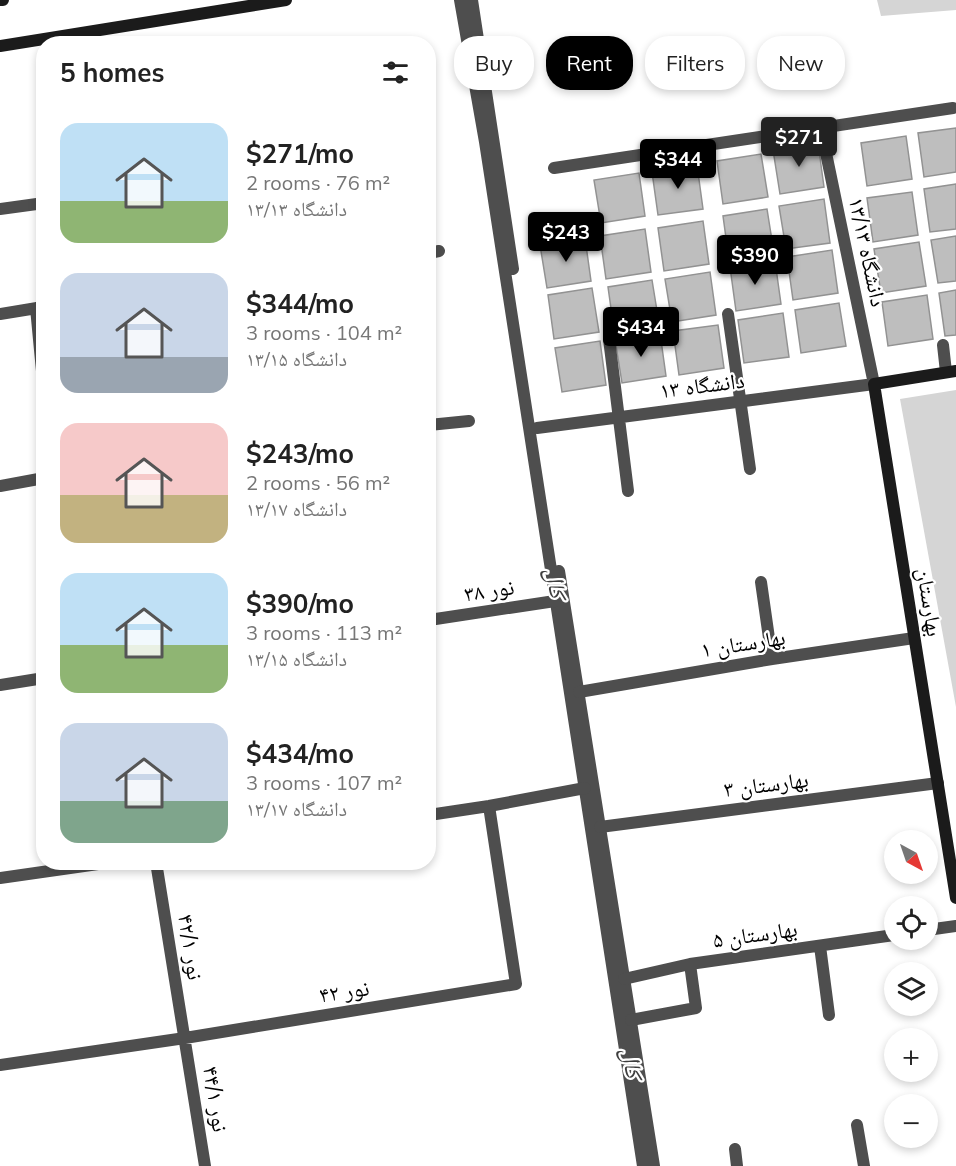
<!DOCTYPE html>
<meta charset="utf-8">
<style>
:root{--surface:#fff;--page:#f2f2f2;--text:#222;--muted:#767676;--accent:#000}
body{margin:0;font-family:Mulish,"Noto Naskh Arabic",sans-serif;background:var(--page);color:var(--text);height:100vh;display:flex;flex-direction:column;font-size:22px;white-space:nowrap}
*{box-sizing:border-box;margin:0}
p{font-size:20px;color:var(--muted)}
.icon{flex:none;width:33px;height:33px;fill:none;stroke:currentColor;stroke-width:2;stroke-linecap:round;stroke-linejoin:round}
.map{position:relative;flex:1;overflow:hidden}
.sheet{position:absolute;left:36px;top:36px;width:400px;height:834px;display:flex;flex-direction:column;background:var(--surface);border-radius:24px;box-shadow:0 3px 9px #0003}
.sheet>*{flex:none}
.top-card{position:absolute;left:454px;top:36px;width:411px;height:54px;display:flex;gap:12px}
.needle{width:39px;rotate:140deg}
.buttons{position:absolute;left:884px;top:830px;display:grid;gap:12px}
.buttons a{display:grid;place-items:center;width:54px;height:54px;border-radius:50%;background:var(--surface);box-shadow:0 3px 9px #0003;font-size:30px}
.price{position:absolute;translate:-50% -51px;padding:0 14px;border-radius:6px;background:var(--accent);color:#fff;font-size:20px;line-height:39px;filter:drop-shadow(0 2px 3px #0008)}
.price::after{content:'';position:absolute;left:50%;top:36px;width:18px;height:14px;margin-left:-9px;background:inherit;clip-path:polygon(0 0,100% 0,50% 100%)}
.price.active{background:#222;color:#fff}
ul{padding:0;list-style:none}
li{display:flex;align-items:center;gap:18px;height:150px;padding:0 24px}
li span{display:grid;place-items:center;flex:none;width:168px;height:120px;border-radius:18px;color:#555}
li>.icon{margin-inline-start:auto}
span .icon{width:72px;height:72px;fill:#fffc;stroke-width:1}
li b{font-size:26px}
h2{display:flex;justify-content:space-between;align-items:center;height:72px;padding:0 24px;font-size:26px}
.tag{padding:0 21px;border-radius:24px;background:var(--surface);box-shadow:0 3px 9px #0003;font-size:21px;line-height:54px}
.tag.active{background:var(--accent);color:#fff}
.map>svg:first-child{display:block}
</style>
<div class="map">
<svg width="956" height="1166" viewBox="0 0 956 1166">
<rect width="100%" height="100%" fill="#fff"/>
<!-- green -->
<path fill="#d5d5d5" d="M 877,0 L 956,0 L 956,10 L 881,16 Z
M 956,390 L 956,707 L 900,399 Z"/>
<!-- building -->
<path fill="#bebebe" stroke="#929292" stroke-width="1.5" d="M 956,128 L 956,172 L 924,177 L 918,133 Z
M 906,136 L 912,179 L 867,186 L 861,143 Z
M 818,143 L 824,187 L 780,194 L 773,150 Z
M 761,154 L 768,197 L 723,204 L 717,161 Z
M 697,165 L 703,209 L 658,215 L 652,172 Z
M 639,173 L 645,216 L 601,223 L 594,180 Z
M 956,184 L 956,229 L 930,232 L 924,189 Z
M 912,192 L 918,235 L 873,242 L 867,198 Z
M 824,199 L 830,243 L 786,249 L 779,206 Z
M 767,209 L 774,253 L 729,260 L 723,216 Z
M 703,221 L 709,264 L 664,271 L 658,228 Z
M 645,229 L 651,272 L 606,279 L 600,236 Z
M 956,236 L 956,281 L 938,283 L 931,240 Z
M 585,238 L 591,281 L 547,288 L 540,245 Z
M 919,242 L 926,286 L 881,293 L 874,249 Z
M 832,250 L 838,293 L 793,300 L 787,257 Z
M 775,261 L 781,304 L 736,311 L 730,267 Z
M 710,272 L 716,315 L 672,322 L 665,279 Z
M 652,280 L 659,323 L 614,330 L 608,287 Z
M 592,288 L 599,332 L 554,339 L 548,295 Z
M 956,290 L 956,335 L 945,336 L 939,293 Z
M 927,295 L 933,339 L 888,346 L 882,302 Z
M 839,303 L 846,346 L 801,353 L 795,310 Z
M 783,313 L 789,357 L 744,363 L 738,320 Z
M 718,325 L 724,368 L 679,375 L 673,331 Z
M 660,333 L 666,376 L 622,383 L 615,339 Z
M 600,341 L 606,385 L 562,392 L 555,348 Z"/>
<g fill="none" stroke-linecap="round" stroke-linejoin="round">
<!-- lane -->
<path stroke="#4e4e4e" stroke-width="12" d="M 460,0 L 485,142 L 643,1166
M 472,0 L 513,269
M 559,571 L 654,1166"/>
<!-- street -->
<path stroke="#4e4e4e" stroke-width="12" d="M 554,168 L 953,108
M 0,209 L 44,203
M 429,253 L 439,251
M 36,308 L 44,392
M 0,314 L 43,307
M 728,314 L 750,469
M 609,339 L 628,491
M 943,345 L 946,372
M 429,425 L 469,421
M 537,428 L 874,384 L 821,129
M 0,486 L 44,478
M 761,582 L 772,659
M 429,620 L 555,601
M 0,685 L 44,678
M 579,692 L 772,659 L 914,638
M 429,815 L 489,806 L 585,788
M 600,827 L 938,783
M 156,862 L 205,1166
M 0,878 L 112,862
M 927,930 L 956,926
M 820,946 L 829,1015
M 624,979 L 690,964 L 894,935
M 631,1020 L 696,1008 L 690,964
M 0,1065 L 185,1038 L 516,984 L 489,806
M 857,1125 L 864,1166
M 735,1149 L 737,1166"/>
<!-- secondary -->
<path stroke="#1b1b1b" stroke-width="12" d="M 0,0 L 3,0
M 0,46 L 286,0
M 956,371 L 874,384 L 956,898"/>
</g>
<g text-anchor="middle" dominant-baseline="central" stroke-width="4.5" stroke-linejoin="round" paint-order="stroke">
<!-- street labels -->
<g font-size="22" fill="#000" stroke="#fff">
<text transform="translate(868 252) rotate(78)">دانشگاه ۱۳/۱۳</text>
<text transform="translate(702 385) rotate(-7)">دانشگاه ۱۳</text>
<text transform="translate(489 590) rotate(-9)">نور ۳۸</text>
<text transform="translate(930 602) rotate(81)">بهارستان</text>
<text transform="translate(743 643) rotate(-9)">بهارستان ۱</text>
<text transform="translate(766 784) rotate(-7)">بهارستان ۳</text>
<text transform="translate(755 934) rotate(-8)">بهارستان ۵</text>
<text transform="translate(191 947) rotate(81)">نور ۴۲/۱</text>
<text transform="translate(344 991) rotate(-9)">نور ۴۲</text>
<text transform="translate(216 1099) rotate(81)">نور ۴۴/۱</text>
</g>
<!-- water labels -->
<g font-size="24" font-style="italic" fill="#3d3d3d" stroke="#fff">
<text transform="translate(557 583) rotate(81)">کال</text>
<text transform="translate(633 1063) rotate(81)">کال</text>
</g>
</g>
</svg>
<div class="buttons">
<a><svg class="needle" viewBox="-14 -14 28 28"><path d="M0-13l5 13h-10z" fill="#e53935"/><path d="M0 13l5-13h-10z" fill="#767676"/></svg></a>
<a><svg class="icon" aria-label="locate" viewBox="0 0 24 24"><circle cx="12" cy="12" r="6"/><path d="M12 2v4M12 18v4M2 12h4M18 12h4"/></svg></a>
<a><svg class="icon" aria-label="layers" viewBox="0 0 24 24"><path d="M12 4l9 5-9 5-9-5zM3 14l9 5 9-5"/></svg></a>
<a>+</a>
<a>−</a>
</div>
<b class="price active" style="left:799px;top:168px">$271</b>
<b class="price" style="left:678px;top:190px">$344</b>
<b class="price" style="left:566px;top:263px">$243</b>
<b class="price" style="left:755px;top:286px">$390</b>
<b class="price" style="left:641px;top:358px">$434</b>
<div class="top-card">
<a class="tag">Buy</a>
<a class="tag active">Rent</a>
<a class="tag">Filters</a>
<a class="tag">New</a>
</div>
<section class="sheet">
<h2>5 homes<svg class="icon" aria-label="filters" viewBox="0 0 24 24"><path d="M4 7h16M4 17h16"/><circle cx="9" cy="7" r="2"/><circle cx="15" cy="17" r="2"/></svg></h2>
<ul>
<li><span style="background:linear-gradient(#bfe0f5 65%,#8fb573 0)"><svg class="icon" aria-label="home" viewBox="0 0 24 24"><path d="M3 11l9-7 9 7M6 9v11h12V9"/></svg></span><div><b>$271/mo</b><p>2 rooms · 76 m²</p><p>دانشگاه ۱۳/۱۳</p></div></li>
<li><span style="background:linear-gradient(#c9d6e8 70%,#9aa5b1 0)"><svg class="icon" aria-label="home" viewBox="0 0 24 24"><path d="M3 11l9-7 9 7M6 9v11h12V9"/></svg></span><div><b>$344/mo</b><p>3 rooms · 104 m²</p><p>دانشگاه ۱۳/۱۵</p></div></li>
<li><span style="background:linear-gradient(#f6c9c9 60%,#c2b280 0)"><svg class="icon" aria-label="home" viewBox="0 0 24 24"><path d="M3 11l9-7 9 7M6 9v11h12V9"/></svg></span><div><b>$243/mo</b><p>2 rooms · 56 m²</p><p>دانشگاه ۱۳/۱۷</p></div></li>
<li><span style="background:linear-gradient(#bfe0f5 60%,#8fb573 0)"><svg class="icon" aria-label="home" viewBox="0 0 24 24"><path d="M3 11l9-7 9 7M6 9v11h12V9"/></svg></span><div><b>$390/mo</b><p>3 rooms · 113 m²</p><p>دانشگاه ۱۳/۱۵</p></div></li>
<li><span style="background:linear-gradient(#c9d6e8 65%,#7fa58c 0)"><svg class="icon" aria-label="home" viewBox="0 0 24 24"><path d="M3 11l9-7 9 7M6 9v11h12V9"/></svg></span><div><b>$434/mo</b><p>3 rooms · 107 m²</p><p>دانشگاه ۱۳/۱۷</p></div></li>
</ul>
</section>
</div>
